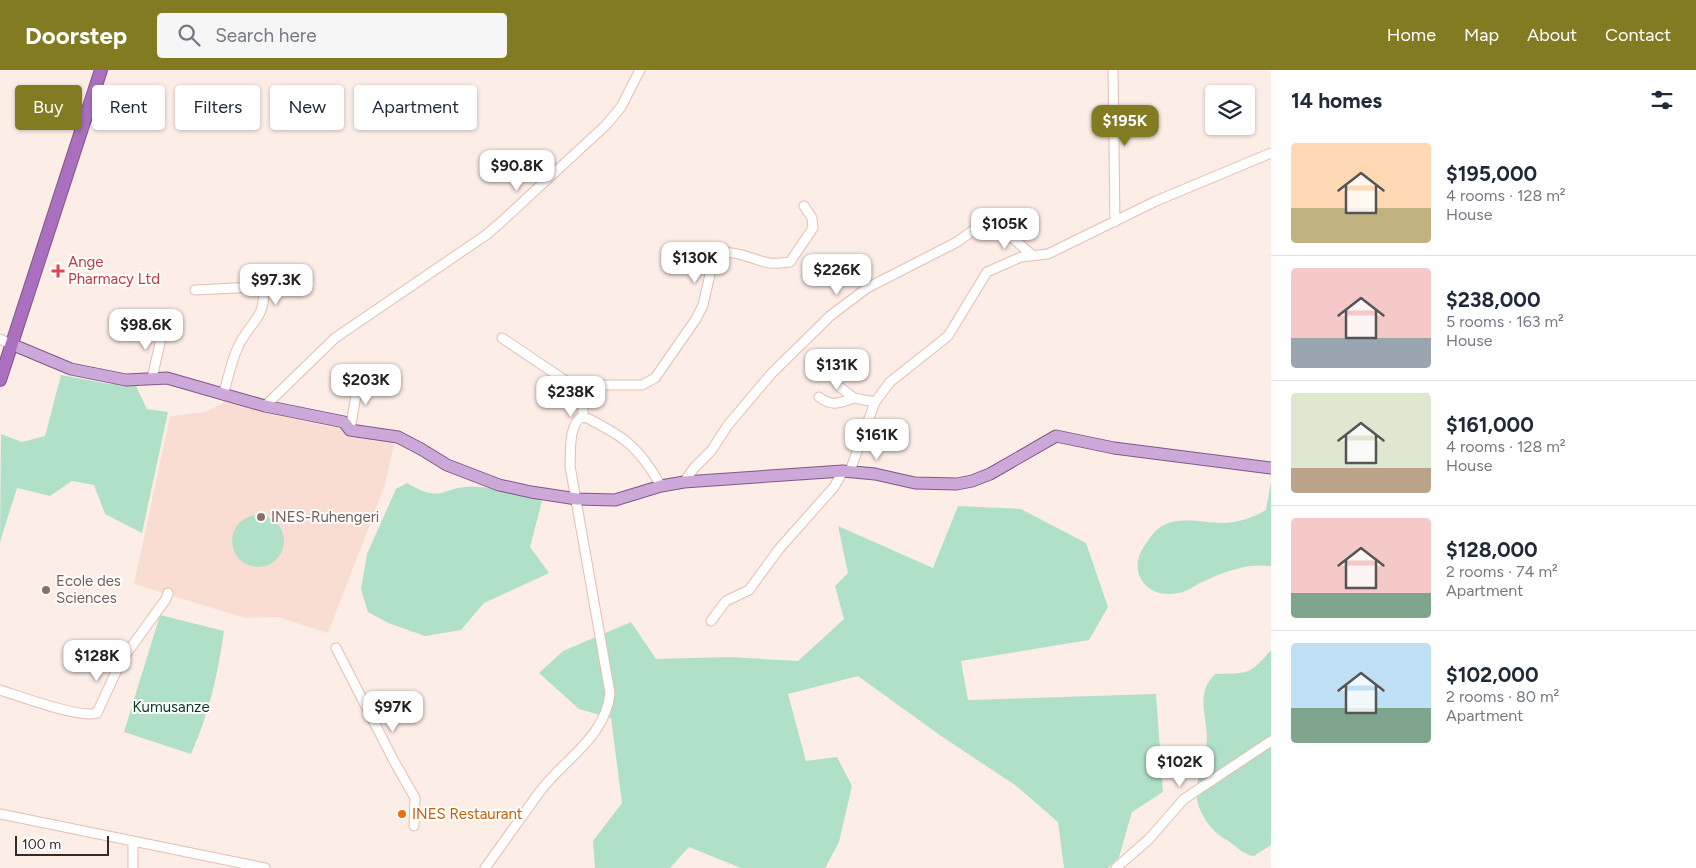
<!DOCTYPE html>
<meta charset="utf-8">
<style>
:root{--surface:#fff;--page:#f6f6f7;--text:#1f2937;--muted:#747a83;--line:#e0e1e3;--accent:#827b21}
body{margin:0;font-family:Figtree,sans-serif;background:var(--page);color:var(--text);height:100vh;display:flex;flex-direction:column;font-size:19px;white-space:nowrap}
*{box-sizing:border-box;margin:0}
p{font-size:16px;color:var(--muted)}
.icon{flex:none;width:28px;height:28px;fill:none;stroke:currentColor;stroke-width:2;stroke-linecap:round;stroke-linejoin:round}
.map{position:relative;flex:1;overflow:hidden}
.side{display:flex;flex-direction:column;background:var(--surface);width:425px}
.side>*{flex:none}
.banner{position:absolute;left:15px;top:15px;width:475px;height:45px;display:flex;gap:10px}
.fabs{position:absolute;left:1205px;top:15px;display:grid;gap:10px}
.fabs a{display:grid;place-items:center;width:50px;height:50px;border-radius:5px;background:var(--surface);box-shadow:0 1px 4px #0004;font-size:25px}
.scale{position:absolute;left:15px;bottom:12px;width:94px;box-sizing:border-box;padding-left:5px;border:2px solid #372923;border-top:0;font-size:14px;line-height:18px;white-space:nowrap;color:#372923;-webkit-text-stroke:4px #fefefe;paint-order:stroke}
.price{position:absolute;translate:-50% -42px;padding:0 11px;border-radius:10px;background:#fff;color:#222;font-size:16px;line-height:32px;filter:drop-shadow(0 1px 2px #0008)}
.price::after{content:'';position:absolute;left:50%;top:30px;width:15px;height:11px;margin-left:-8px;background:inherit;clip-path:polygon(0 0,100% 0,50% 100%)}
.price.selected{background:var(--accent);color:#fff}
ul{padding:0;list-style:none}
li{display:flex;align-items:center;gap:15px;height:125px;padding:0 20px}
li+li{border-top:1px solid var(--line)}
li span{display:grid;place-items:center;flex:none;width:140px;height:100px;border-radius:5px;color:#555}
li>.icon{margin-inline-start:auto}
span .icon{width:60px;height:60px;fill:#fffc;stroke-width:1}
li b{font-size:21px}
h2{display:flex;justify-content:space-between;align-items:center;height:60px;padding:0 20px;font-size:21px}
.chip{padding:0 18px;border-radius:5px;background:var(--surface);box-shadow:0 1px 4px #0004;font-size:18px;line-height:45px}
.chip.selected{background:var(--accent);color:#fff}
header{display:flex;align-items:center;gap:30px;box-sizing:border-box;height:70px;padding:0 25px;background:var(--accent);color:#fff}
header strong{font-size:24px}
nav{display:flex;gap:28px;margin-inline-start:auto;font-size:18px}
.search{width:350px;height:45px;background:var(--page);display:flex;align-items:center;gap:12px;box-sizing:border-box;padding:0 18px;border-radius:5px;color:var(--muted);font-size:19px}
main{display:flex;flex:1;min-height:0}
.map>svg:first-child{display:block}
</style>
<header>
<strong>Doorstep</strong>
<div class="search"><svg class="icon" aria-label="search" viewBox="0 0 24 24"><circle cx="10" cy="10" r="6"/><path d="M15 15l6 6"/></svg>Search here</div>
<nav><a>Home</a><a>Map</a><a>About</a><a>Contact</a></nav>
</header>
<main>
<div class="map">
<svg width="1271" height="798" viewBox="0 0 1271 798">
<rect width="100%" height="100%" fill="#fdede7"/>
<!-- built -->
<path fill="#f9ddd2" d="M 230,329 L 271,344 L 378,367 L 394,374 L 385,415 L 328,563 L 278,547 L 245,548 L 134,514 L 170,346 L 206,342 Z"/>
<!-- green -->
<path fill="#b1e0c8" d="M 61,305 L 110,314 L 135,314 L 147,339 L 168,342 L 142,463 L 105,444 L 94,415 L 72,411 L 50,426 L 17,418 L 0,472 L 1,364 L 22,372 L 45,366 Z
M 1271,411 L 1271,496 C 1247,493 1223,502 1202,512 C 1194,516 1186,522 1178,523 C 1146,530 1126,501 1145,475 C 1151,466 1156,458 1166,454 C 1182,447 1206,453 1223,453 C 1237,453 1254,447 1266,440 Z
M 407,413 C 445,436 442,414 477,417 C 500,418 520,424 542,431 L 530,477 L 549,503 L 484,533 L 461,560 L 425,566 L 388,553 L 368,542 L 361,519 L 367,484 L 396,419 Z
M 958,436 L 1021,439 L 1086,473 L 1108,537 L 1089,570 L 961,591 L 968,630 L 1156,624 L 1163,722 L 1132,742 L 1119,787 L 1108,798 L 1064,798 L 1058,752 L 1015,715 L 941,666 L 858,606 L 788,624 L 806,691 L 837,687 L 852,716 L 839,772 L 825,798 L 741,798 L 689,777 L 670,798 L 595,798 L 593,771 L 622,733 L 611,648 L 579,639 L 539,603 L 563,581 L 631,552 L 656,589 L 730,587 L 798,591 L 844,549 L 835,516 L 848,503 L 838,456 L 933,498 Z
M232 471a26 26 0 1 1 52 0a26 26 0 1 1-52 0Z
M 160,545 L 224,561 C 218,604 209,644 191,684 L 124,662 Z
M 1271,580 L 1271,775 L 1254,786 C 1239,783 1238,776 1225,769 C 1208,759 1193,736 1197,715 C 1200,699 1206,685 1207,669 C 1207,645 1195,624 1215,604 C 1247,603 1249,606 1271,580 Z"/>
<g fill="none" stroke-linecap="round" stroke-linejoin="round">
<!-- minor casing -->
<g stroke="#e4beaf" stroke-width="11">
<path id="minor" d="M 1113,0 L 1115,152
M 195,220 L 256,217 L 263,222 C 267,246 246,257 238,277 C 231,292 228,309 223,325
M 502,268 L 569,313 L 583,315 L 583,346 C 623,366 638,375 661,416
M 0,269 L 11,274
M 152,308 L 163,260
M 583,315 L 642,315 L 655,308 L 696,249 L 703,235 L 714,187 C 731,176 752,190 769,193 C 776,194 783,193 790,192 L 813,158 L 812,148 L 804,136
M 841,318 L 854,328 L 875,332
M 819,327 C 832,337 839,333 854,328
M 265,336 L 335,268 L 486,165 L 500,153 L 606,55 L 621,37 L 640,0
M 350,360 L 359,308
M 850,401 L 875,332 L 890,312 L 948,266 L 987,202 L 1021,187 L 1048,184 L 1156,131 L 1271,83
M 684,412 L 694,398 L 711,381 L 728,355 L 771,304 L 830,246 L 867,218 L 957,172 L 990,148 L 1032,185
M 711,551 L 726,531 L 749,520 L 779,479 L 834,417 L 843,401
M 336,578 L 395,693 L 415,728 L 414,756
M 0,620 C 19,626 80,649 97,643 L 121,591 L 166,529 L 168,523
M 0,744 L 265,798
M 133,771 L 133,798
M 485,798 C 504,772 522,746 541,720 C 565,689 606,666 610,623 L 570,396 C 571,381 568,354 583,346
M 1116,798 L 1149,769 L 1184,729 L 1271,671"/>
</g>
<!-- major casing -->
<g stroke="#825688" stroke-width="13">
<path id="major" d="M 11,274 L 71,299 L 126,310 L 167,308 L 265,336 L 344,352 L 350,360 L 398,367 L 421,379 L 447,395 L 499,415 L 531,422 L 577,429 L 615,430 L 661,416 L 684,412 L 843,401 L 875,404 L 915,413 L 957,414 L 972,411 L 990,404 L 1056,366 L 1114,378 L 1271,398"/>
</g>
<!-- highway casing -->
<g stroke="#825688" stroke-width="14">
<path id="highway" d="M 0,310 L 101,0"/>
</g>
<!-- minor -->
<use href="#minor" stroke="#fff" stroke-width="9"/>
<!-- major -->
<use href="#major" stroke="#cca9d9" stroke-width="11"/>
<!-- highway -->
<use href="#highway" stroke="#aa6fbf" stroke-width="12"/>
</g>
<!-- markers -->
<path fill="#e0444e" stroke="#fefefe" stroke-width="2" d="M55.5 193.5h5v5h5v5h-5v5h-5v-5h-5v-5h5z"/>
<g fill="#8d6e63" stroke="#fefefe" stroke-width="2">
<circle cx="261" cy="447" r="5"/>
<circle cx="46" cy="520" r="5"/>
</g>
<circle fill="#e8710a" stroke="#fefefe" stroke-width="2" cx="402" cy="744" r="5"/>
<g text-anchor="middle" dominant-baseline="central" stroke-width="4" stroke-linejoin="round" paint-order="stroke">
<!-- health labels -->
<g font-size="15" fill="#be3a42" stroke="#fefefe" text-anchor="start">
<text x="68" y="192">Ange<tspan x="68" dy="17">Pharmacy Ltd</tspan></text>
</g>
<!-- education labels -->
<g font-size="15" fill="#785e54" stroke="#fefefe" text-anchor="start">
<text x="271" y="447">INES-Ruhengeri</text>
<text x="56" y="511">Ecole des<tspan x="56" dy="17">Sciences</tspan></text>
</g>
<!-- park labels -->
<g font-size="15" fill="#093826" stroke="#fefefe">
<text x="171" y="637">Kumusanze</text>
</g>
<!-- food labels -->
<g font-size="15" fill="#c56008" stroke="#fefefe" text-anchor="start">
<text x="412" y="744">INES Restaurant</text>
</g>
</g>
</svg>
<div class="fabs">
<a><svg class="icon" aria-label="layers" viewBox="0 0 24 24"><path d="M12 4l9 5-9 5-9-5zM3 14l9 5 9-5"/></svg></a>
</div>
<div class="scale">100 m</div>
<b class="price selected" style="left:1125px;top:77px">$195K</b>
<b class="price" style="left:517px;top:122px">$90.8K</b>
<b class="price" style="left:1005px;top:180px">$105K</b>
<b class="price" style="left:695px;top:214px">$130K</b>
<b class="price" style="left:837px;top:226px">$226K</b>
<b class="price" style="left:276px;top:236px">$97.3K</b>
<b class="price" style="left:146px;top:281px">$98.6K</b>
<b class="price" style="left:837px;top:321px">$131K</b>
<b class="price" style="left:366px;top:336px">$203K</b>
<b class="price" style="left:571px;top:348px">$238K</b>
<b class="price" style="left:877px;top:391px">$161K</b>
<b class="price" style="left:97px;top:612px">$128K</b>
<b class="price" style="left:393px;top:663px">$97K</b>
<b class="price" style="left:1180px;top:718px">$102K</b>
<div class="banner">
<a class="chip selected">Buy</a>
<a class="chip">Rent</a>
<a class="chip">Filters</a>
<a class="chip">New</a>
<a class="chip">Apartment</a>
</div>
</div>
<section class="side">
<h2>14 homes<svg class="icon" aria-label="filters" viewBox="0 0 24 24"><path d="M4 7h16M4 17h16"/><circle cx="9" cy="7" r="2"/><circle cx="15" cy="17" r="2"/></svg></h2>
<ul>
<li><span style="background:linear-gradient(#ffd9b3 65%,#c2b280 0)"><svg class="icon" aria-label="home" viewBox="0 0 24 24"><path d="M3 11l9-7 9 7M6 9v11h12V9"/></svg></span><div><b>$195,000</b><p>4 rooms · 128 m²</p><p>House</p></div></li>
<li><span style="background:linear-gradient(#f6c9c9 70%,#9aa5b1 0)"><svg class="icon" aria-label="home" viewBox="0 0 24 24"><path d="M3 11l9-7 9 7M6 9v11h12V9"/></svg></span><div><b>$238,000</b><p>5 rooms · 163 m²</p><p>House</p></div></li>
<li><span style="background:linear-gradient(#dfe7d0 75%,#b9a48a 0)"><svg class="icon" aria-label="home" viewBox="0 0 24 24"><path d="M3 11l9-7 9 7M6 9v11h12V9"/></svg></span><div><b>$161,000</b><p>4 rooms · 128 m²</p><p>House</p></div></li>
<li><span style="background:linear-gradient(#f6c9c9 75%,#7fa58c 0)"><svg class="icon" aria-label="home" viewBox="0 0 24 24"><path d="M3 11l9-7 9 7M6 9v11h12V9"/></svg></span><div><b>$128,000</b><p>2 rooms · 74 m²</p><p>Apartment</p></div></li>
<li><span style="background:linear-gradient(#bfe0f5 65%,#7fa58c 0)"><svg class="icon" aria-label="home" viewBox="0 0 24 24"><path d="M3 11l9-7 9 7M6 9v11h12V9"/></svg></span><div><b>$102,000</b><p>2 rooms · 80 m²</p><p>Apartment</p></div></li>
</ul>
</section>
</main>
